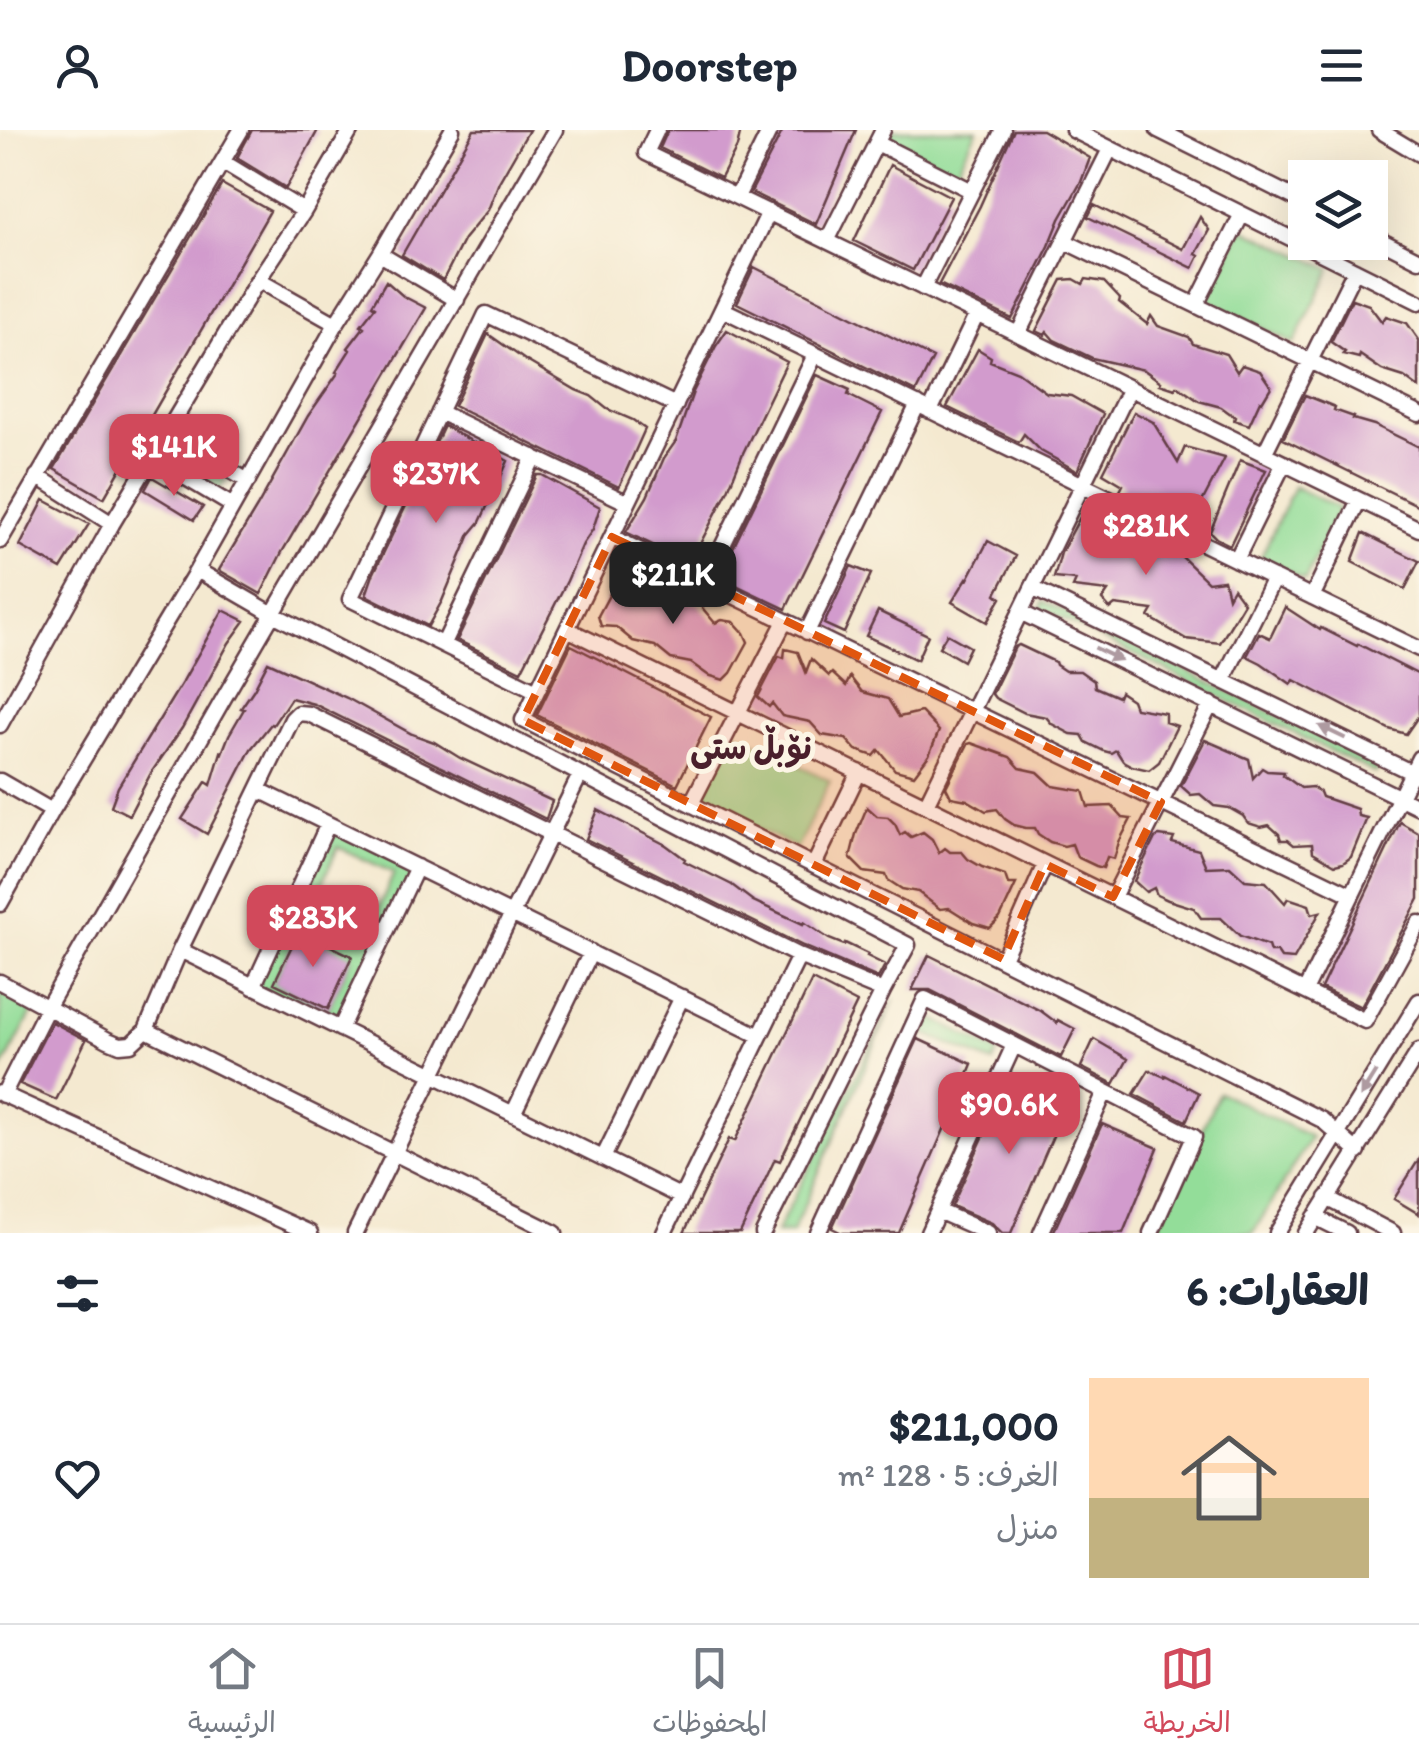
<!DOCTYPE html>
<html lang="ar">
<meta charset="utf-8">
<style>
:root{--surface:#fff;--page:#f6f6f7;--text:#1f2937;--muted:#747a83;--line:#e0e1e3;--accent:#d1495b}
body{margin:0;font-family:Itim,"Playpen Sans Arabic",sans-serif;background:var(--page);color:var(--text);direction:rtl;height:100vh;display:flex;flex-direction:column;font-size:38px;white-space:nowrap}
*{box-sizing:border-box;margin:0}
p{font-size:32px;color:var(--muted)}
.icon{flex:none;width:55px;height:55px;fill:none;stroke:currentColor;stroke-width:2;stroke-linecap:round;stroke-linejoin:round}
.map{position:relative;height:1103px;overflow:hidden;direction:ltr}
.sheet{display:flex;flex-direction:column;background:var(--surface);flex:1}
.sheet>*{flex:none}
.controls{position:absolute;left:1288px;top:30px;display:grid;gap:20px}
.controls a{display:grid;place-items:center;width:100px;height:100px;border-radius:0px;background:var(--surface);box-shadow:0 10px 40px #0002;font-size:50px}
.price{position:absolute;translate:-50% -85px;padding:0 22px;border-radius:20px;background:var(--accent);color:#fff;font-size:32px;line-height:65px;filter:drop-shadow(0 2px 5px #0008)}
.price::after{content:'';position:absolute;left:50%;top:60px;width:30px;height:22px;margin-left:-15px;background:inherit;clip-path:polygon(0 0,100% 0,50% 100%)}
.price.selected{background:#222;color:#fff}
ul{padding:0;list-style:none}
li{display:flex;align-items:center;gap:30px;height:250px;padding:0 50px}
li span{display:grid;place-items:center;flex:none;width:280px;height:200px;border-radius:0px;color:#555}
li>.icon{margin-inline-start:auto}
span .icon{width:120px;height:120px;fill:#fffc;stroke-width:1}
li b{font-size:42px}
h2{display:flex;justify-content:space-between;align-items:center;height:120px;padding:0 50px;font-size:42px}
header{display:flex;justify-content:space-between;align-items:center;height:130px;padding:0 50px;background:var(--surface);font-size:45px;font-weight:800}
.menu{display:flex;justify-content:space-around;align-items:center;height:140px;border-top:2px solid var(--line);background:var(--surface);font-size:28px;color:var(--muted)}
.menu a{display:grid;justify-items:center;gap:5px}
.menu .selected{color:var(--accent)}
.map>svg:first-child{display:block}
</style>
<header><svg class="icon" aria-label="menu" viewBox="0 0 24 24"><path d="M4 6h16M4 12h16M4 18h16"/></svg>Doorstep<svg class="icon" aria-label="person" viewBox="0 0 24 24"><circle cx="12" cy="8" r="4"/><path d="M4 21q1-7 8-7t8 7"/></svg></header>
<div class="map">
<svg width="1419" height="1103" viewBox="0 0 1419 1103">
<rect width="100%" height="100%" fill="#fcf5e5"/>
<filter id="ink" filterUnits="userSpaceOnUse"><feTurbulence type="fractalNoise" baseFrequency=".01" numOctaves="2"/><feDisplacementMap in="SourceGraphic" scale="20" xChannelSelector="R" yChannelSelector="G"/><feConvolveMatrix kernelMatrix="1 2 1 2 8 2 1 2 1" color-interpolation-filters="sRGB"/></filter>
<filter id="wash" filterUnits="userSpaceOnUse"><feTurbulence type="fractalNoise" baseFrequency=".0048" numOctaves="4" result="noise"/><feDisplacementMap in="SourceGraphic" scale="40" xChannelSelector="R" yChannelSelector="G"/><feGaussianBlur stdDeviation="2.25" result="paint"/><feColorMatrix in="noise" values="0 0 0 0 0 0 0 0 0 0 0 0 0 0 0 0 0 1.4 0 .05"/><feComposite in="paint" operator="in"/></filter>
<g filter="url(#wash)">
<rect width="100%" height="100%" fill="#f4e9d0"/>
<!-- green -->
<path fill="#93dd99" stroke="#6e7e62" stroke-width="2.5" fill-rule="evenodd" d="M 891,0 L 977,0 L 956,42 L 886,9 Z
M 1242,98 L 1331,139 L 1294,214 L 1206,170 Z
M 166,313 L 226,350 L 219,361 L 159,326 Z
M 1294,357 L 1339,378 L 1305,450 L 1260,429 Z
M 1043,471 L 1379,635 L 1375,643 L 1040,478 Z
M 733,601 L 830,651 L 797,718 L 700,670 Z
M 328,694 L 417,737 L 340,899 L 253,857 ZM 338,717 L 394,743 L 372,793 L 316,767 ZM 299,801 L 352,827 L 328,879 L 274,853 Z
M 0,862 L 33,881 L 2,939 L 0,938 Z
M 895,869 L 792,1103 L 776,1103 Z
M 928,886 L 998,922 L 993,933 L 921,902 Z
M 1219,962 L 1311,1007 L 1253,1103 L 1155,1103 Z"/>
<g id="blocks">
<!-- building -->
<path fill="#d29bcd" d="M 252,0 L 318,0 L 286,58 L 237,28 Z
M 474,0 L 529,0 L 499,52 L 488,80 L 464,109 L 443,150 L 402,125 Z
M 668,0 L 741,0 L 737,17 L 721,48 L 660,18 Z
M 783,0 L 856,0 L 816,94 L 751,62 Z
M 1014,0 L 1042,0 L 1090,28 L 1081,52 L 1060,89 L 1049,116 L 1012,189 L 939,154 L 980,76 Z
M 890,35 L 951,67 L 913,140 L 854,111 Z
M 222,54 L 270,81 L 104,368 L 54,339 Z
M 1094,75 L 1183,119 L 1200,87 L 1209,100 L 1196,124 L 1199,126 L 1193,138 L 1088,87 Z
M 754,137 L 933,228 L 916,262 L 737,173 Z
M 1074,149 L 1083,154 L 1086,149 L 1104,152 L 1120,169 L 1119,172 L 1147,194 L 1151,186 L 1158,196 L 1189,207 L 1193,214 L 1226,224 L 1237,242 L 1242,235 L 1260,241 L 1271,257 L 1262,272 L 1260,271 L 1249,295 L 1234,290 L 1235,287 L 1221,277 L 1199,271 L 1177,256 L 1175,259 L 1160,254 L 1161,252 L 1144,240 L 1092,228 L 1054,210 L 1047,202 L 1045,205 L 1036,201 L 1062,150 Z
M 386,151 L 403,166 L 426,178 L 282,422 L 261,464 L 219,440 L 257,377 L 308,286 L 338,243 L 336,242 L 350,220 L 348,218 L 364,197 L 361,195 L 375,177 L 372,175 Z
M 1352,169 L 1369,175 L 1382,192 L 1386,186 L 1407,193 L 1419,210 L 1419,258 L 1404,247 L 1382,240 L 1360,225 L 1359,228 L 1343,224 L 1345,222 L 1331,212 Z
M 727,200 L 787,232 L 743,323 L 728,360 L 690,433 L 626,402 L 647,367 L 664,328 L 676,311 L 693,262 L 716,216 Z
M 488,204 L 525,230 L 576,260 L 591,266 L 607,279 L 633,290 L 645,299 L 619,357 L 454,276 Z
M 978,219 L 991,227 L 990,231 L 1018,242 L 1047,263 L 1071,266 L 1103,284 L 1077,341 L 1041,321 L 1024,304 L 1019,312 L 947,277 Z
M 817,245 L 850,260 L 848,265 L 882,282 L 786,479 L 719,447 Z
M 1305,265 L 1335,277 L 1334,280 L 1354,287 L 1353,289 L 1374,295 L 1419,317 L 1419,376 L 1283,309 Z
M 1134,282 L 1153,292 L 1178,333 L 1185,317 L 1225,328 L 1193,389 L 1161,381 L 1138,366 L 1131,367 L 1120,361 L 1123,355 L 1103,343 Z
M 444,296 L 508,331 L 480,392 L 470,404 L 442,471 L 428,496 L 366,465 L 373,445 Z
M 1240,330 L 1266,340 L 1230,415 L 1216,408 L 1210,402 Z
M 537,345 L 542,345 L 600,377 L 593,399 L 583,414 L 567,451 L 521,541 L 457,510 Z
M 152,347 L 203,377 L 194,390 L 145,360 Z
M 44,370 L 89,394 L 61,439 L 20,416 Z
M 1087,374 L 1144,403 L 1146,414 L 1155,422 L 1163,425 L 1177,422 L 1208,452 L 1224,450 L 1228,467 L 1233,458 L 1244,473 L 1220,513 L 1186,509 L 1149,487 L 1153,480 L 1115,475 L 1110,479 L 1102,470 L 1108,461 L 1073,457 L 1076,450 L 1054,448 L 1061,423 Z
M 1363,403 L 1419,431 L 1405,459 L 1352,432 Z
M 988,411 L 1016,426 L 996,464 L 1001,468 L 987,492 L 952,472 L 967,448 L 968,449 Z
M 851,436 L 871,444 L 844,503 L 824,494 Z
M 629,440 L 636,453 L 660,457 L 673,469 L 698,473 L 715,493 L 722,490 L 734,492 L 744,503 L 748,512 L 731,543 L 724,550 L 708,545 L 691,533 L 671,529 L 655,516 L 633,511 L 616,497 L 601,496 L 598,486 L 622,441 Z
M 1285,477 L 1320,500 L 1321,498 L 1357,516 L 1358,514 L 1419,545 L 1419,585 L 1406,604 L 1389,599 L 1294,550 L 1291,554 L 1261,533 L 1247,526 L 1259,503 L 1270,508 Z
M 223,480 L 245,491 L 229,513 L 182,598 L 151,643 L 129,685 L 111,676 L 118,657 L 183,551 Z
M 878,481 L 928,505 L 917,530 L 866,506 Z
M 947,504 L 970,517 L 963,531 L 939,517 Z
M 571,515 L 711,587 L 677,655 L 537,585 Z
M 1019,515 L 1055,532 L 1056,535 L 1065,541 L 1080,541 L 1094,551 L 1095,557 L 1118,567 L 1120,562 L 1132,570 L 1135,578 L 1165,583 L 1165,592 L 1177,596 L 1159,632 L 1149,640 L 1132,636 L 1123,631 L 1116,620 L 1111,623 L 1104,621 L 1086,612 L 1082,605 L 1071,604 L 1052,594 L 1046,587 L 1025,583 L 995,568 L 992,564 L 1015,517 Z
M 785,519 L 798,522 L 806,542 L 811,529 L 829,546 L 832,543 L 846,556 L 850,547 L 862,562 L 888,569 L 899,587 L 921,582 L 939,601 L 929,625 L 914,645 L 895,640 L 879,620 L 874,626 L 856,620 L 846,609 L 822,605 L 810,592 L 782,586 L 772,573 L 769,577 L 758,567 L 779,526 L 784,528 Z
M 268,532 L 347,568 L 412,604 L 434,612 L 460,628 L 552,671 L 546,689 L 314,574 L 291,568 L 273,595 L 271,594 L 251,619 L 207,704 L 182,689 L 206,652 L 211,655 L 221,622 L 222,623 L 229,605 L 244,579 L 241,578 L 254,559 Z
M 1205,610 L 1249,629 L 1253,648 L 1262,638 L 1267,641 L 1284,642 L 1283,645 L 1301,658 L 1312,657 L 1320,662 L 1322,667 L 1357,679 L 1358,686 L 1367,688 L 1351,727 L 1343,733 L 1335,735 L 1313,722 L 1312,714 L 1294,715 L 1288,710 L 1281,710 L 1279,704 L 1269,695 L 1261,697 L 1248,693 L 1243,686 L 1229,678 L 1214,676 L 1200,664 L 1191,665 L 1181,656 Z
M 971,613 L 1010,627 L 1020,638 L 1038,642 L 1053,656 L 1083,661 L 1088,677 L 1112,676 L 1123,688 L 1131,689 L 1119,712 L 1114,729 L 1107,727 L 1103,738 L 1096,736 L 1077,727 L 1072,714 L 1064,716 L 1050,712 L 1038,704 L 1035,698 L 1026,698 L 1014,695 L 1005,689 L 997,679 L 986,681 L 967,670 L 951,667 L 946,657 L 968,614 Z
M 867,677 L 877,686 L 888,687 L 895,694 L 900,705 L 905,702 L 911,707 L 923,702 L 932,709 L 939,723 L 945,718 L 950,722 L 962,722 L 968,729 L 982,737 L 1005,745 L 1008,754 L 1016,754 L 1000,788 L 990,798 L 973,793 L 949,778 L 940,779 L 918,762 L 902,759 L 888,750 L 886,745 L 864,742 L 850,728 L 856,704 Z
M 598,680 L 666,715 L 685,729 L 684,731 L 732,755 L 753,771 L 803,794 L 804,792 L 829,809 L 844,815 L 845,813 L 868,824 L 867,826 L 885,835 L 878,848 L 803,816 L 586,709 Z
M 1400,692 L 1419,703 L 1419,769 L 1361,877 L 1321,858 Z
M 1159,706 L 1174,708 L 1172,713 L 1199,720 L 1206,737 L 1230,736 L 1245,750 L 1266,752 L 1285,773 L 1288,768 L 1309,775 L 1312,784 L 1320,782 L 1294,829 L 1281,828 L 1277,822 L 1270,822 L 1268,816 L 1240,806 L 1221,788 L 1201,788 L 1194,778 L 1168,770 L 1157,765 L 1154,758 L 1146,762 L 1134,751 L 1155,708 Z
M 299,801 L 352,826 L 328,879 L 274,853 Z
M 929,825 L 1041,881 L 1057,893 L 1058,890 L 1075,899 L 1061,927 L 930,860 L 912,860 Z
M 812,850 L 857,873 L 780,1031 L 775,1029 L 740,1103 L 684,1103 L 729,1009 L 735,1011 Z
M 52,892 L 86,910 L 56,970 L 20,954 Z
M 918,909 L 972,934 L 965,951 L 899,1103 L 842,1103 L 832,1098 Z
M 1094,909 L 1128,929 L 1114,954 L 1081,937 Z
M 1149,940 L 1165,947 L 1165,945 L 1199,963 L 1186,991 L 1134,964 Z
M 1009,950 L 1066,976 L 1011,1103 L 1002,1103 L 992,1093 L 952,1076 Z
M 1102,994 L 1158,1018 L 1123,1103 L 1053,1103 Z
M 1419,1029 L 1419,1084 L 1394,1069 Z"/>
</g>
</g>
<g filter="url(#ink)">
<use href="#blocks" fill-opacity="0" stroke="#643d44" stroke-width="2.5"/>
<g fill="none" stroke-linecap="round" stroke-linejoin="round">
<!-- minor casing -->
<g stroke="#643d44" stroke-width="19">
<path id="minor" d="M 657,0 L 646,23 L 1419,399
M 1073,0 L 1419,172
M 1158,0 L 1305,73
M 1379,0 L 1419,24
M 877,13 L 972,61
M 223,32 L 304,81
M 737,67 L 770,0
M 769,82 L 523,590 L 1322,990 L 1358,1022
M 1370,105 L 1419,130
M 827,111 L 883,0
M 1064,111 L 1419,284
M 380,124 L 457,170
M 258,150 L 336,194
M 923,158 L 1003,0
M 1196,175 L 1242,84
M 722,179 L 1419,519
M 1018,204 L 1110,19
M 930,281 L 977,184
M 439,282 L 628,373
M 166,303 L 248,351
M 1264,324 L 1355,140
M 151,327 L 233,376
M 37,346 L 112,394
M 612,407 L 1352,765
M 0,411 L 241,0
M 1236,430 L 1284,333
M 197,440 L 273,484 L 908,815 L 883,861
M 705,452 L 815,225
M 1032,458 L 1419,646
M 1312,467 L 1359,370
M 1020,482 L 1419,677
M 567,499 L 1365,891 L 1419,793
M 807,502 L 918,274
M 443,515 L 534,327
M 1223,550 L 1274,448
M 537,561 L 350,469 L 486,184 L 676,275
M 0,595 L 112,394 L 258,150 L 304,81 L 351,0
M 0,651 L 52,681
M 259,660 L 760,906
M 691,674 L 785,491
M 926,675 L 1130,258
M 814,735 L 859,642
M 1113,767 L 1211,574
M 0,774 L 52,681 L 197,440 L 336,194 L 380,124 L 452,0
M 180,820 L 682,1067
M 1003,829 L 1045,734
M 0,852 L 108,910 L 120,915 L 131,914 L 146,900 L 180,820 L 292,589 L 298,583 L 309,584 L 799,826 L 664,1103
M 253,857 L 328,694
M 1305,861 L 1419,628
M 340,899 L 417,737
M 146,900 L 555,1103
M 0,963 L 310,1103
M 3,965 L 47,878 L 225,566 L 555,0
M 513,984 L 591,822
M 603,1028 L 682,867
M 1327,1068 L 1393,1103
M 938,1081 L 988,1103
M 1315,1087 L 1347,1103
M 355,1103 L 580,645
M 763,1103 L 883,861 L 799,826
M 818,1103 L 925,869 L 1194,1007 L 1151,1103
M 928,1103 L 1014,915
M 1041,1103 L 1105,962
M 1277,1103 L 1419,871
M 1306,1103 L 1419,921"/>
</g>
<!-- minor -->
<use href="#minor" stroke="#fff" stroke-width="14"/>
</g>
<!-- one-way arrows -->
<defs><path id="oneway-solid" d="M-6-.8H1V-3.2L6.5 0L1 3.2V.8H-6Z" transform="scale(2.5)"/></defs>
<g fill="#ae9aa0">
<use href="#oneway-solid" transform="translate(1108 524) rotate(26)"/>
<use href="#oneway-solid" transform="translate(1332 602) rotate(-154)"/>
<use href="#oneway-solid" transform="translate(1368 954) rotate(122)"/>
</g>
</g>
<!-- marked area -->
<path fill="#e0560e" fill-opacity="0.2" stroke="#e0560e" stroke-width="8" stroke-dasharray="20 12" stroke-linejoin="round" d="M 612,407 L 1161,672 L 1113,767 L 1045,734 L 1003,829 L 523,590 Z"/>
<g text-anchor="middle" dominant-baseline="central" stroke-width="10" stroke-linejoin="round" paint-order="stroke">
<!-- neighbourhood labels -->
<g font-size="32" font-weight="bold" fill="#4a1f2b" stroke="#fcf5e5">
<text x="751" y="618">نۆبڵ ستی</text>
</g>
</g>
</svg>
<div class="controls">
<a><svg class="icon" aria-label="layers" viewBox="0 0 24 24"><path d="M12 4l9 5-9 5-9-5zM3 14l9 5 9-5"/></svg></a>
</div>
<b class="price" style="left:174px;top:369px">$141K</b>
<b class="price" style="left:436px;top:396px">$237K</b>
<b class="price" style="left:1146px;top:448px">$281K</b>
<b class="price selected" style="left:673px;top:497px">$211K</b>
<b class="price" style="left:313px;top:840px">$283K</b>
<b class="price" style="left:1009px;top:1027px">$90.6K</b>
</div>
<section class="sheet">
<h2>العقارات: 6<svg class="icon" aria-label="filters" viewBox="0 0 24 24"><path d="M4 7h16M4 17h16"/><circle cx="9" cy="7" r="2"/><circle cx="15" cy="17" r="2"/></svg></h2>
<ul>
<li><span style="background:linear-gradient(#ffd9b3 60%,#c2b280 0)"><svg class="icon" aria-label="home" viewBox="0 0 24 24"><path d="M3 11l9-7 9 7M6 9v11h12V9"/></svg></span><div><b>$211,000</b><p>الغرف: 5 · 128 m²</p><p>منزل</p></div><svg class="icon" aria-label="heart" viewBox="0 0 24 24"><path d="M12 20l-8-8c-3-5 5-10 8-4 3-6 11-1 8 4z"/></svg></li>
</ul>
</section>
<nav class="menu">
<a class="selected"><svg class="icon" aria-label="map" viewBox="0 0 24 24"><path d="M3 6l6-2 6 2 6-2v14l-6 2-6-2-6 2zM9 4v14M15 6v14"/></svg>الخريطة</a>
<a><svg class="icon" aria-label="saved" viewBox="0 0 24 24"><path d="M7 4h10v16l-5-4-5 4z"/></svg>المحفوظات</a>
<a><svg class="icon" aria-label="home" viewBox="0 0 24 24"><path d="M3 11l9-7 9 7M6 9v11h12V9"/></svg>الرئيسية</a>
</nav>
